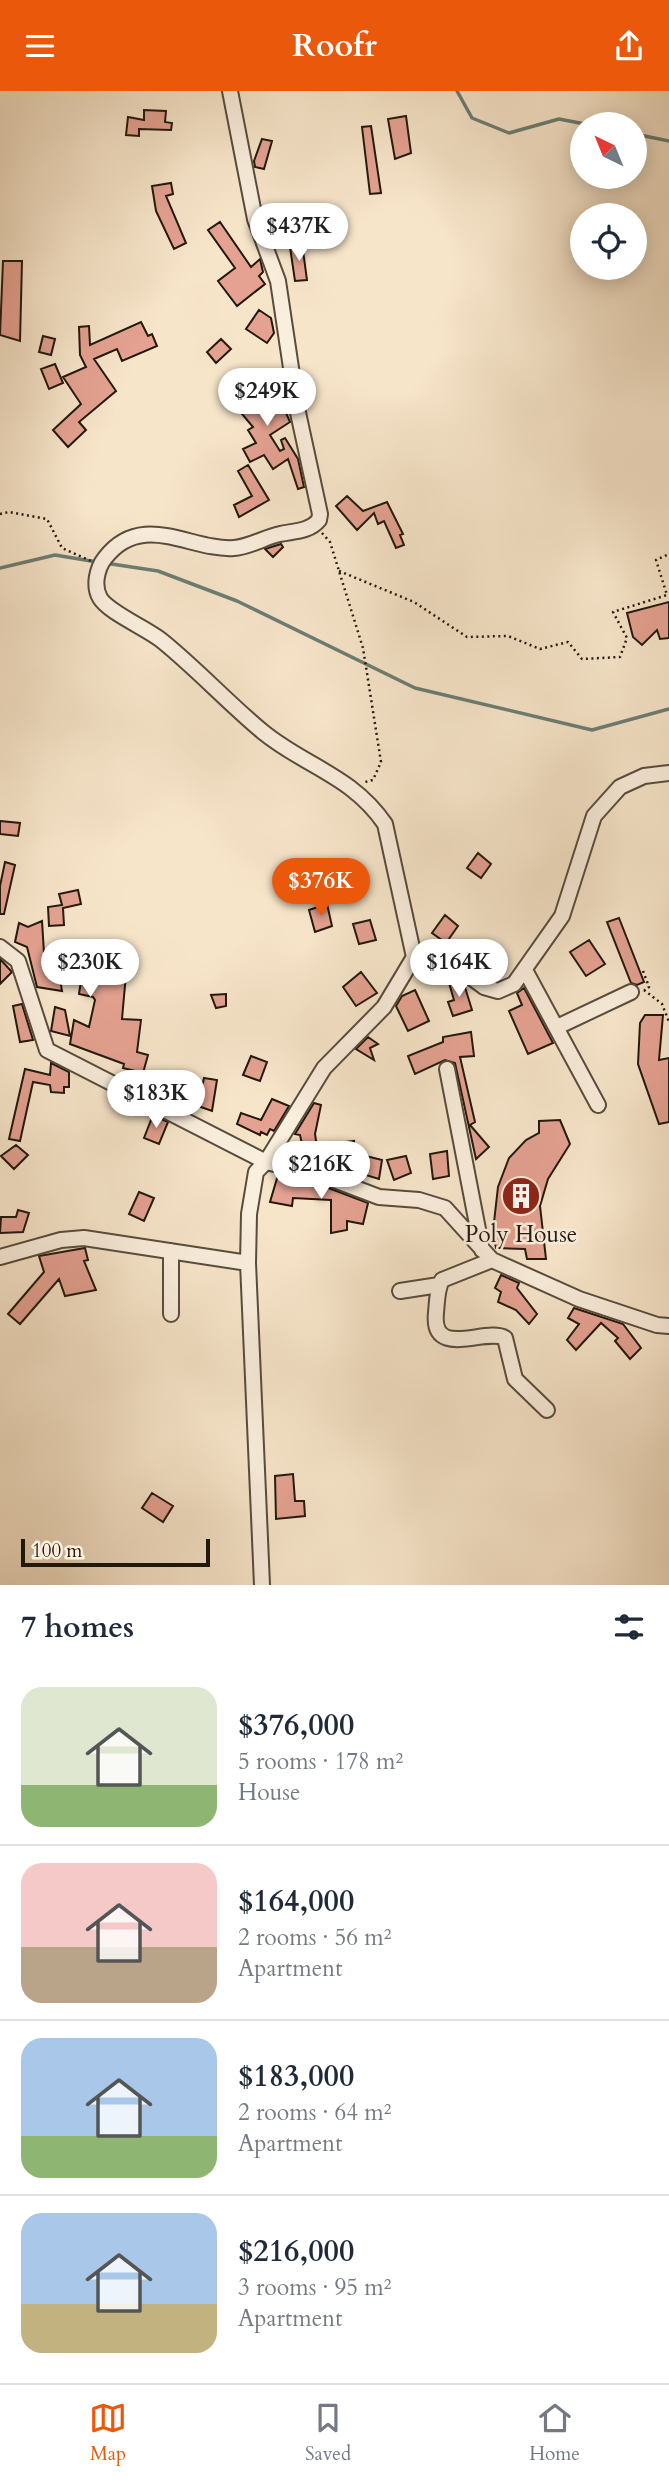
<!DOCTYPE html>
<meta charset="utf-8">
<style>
:root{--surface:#fff;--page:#f6f6f7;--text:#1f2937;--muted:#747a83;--line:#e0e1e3;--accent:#ea580c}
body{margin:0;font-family:Cardo,serif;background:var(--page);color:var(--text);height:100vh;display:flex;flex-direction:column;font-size:26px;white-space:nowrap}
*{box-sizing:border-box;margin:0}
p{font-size:23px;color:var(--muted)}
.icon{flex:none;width:38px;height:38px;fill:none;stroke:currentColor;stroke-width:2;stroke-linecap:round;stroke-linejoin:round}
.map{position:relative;height:1494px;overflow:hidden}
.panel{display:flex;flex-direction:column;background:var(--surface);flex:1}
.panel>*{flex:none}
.needle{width:46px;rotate:317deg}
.fabs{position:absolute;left:570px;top:21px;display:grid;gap:14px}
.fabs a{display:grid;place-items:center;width:77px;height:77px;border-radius:50%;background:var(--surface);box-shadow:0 4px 18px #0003;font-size:35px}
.scale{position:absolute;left:21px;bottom:18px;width:189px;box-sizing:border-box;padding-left:7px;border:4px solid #22190d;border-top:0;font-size:19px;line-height:24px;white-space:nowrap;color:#22190d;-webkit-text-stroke:5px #faeedd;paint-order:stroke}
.price{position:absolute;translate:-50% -60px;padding:0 16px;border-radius:24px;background:#fff;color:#222;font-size:23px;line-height:46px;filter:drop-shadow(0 2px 4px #0008)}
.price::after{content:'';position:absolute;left:50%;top:42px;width:21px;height:16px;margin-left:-10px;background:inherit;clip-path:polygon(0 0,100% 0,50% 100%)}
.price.on{background:var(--accent);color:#fff}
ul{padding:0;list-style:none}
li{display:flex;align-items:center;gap:21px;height:175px;padding:0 21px}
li+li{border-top:2px solid var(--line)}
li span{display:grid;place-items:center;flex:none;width:196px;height:140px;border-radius:21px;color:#555}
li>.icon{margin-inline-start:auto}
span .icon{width:84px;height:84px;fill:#fffc;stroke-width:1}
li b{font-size:30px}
h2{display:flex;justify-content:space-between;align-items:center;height:84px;padding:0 21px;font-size:30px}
header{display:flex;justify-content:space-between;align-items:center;height:91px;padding:0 21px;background:var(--accent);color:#fff;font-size:32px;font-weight:700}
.tab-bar{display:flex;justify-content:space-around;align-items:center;height:98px;border-top:2px solid var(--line);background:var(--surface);font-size:19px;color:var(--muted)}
.tab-bar a{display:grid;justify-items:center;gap:4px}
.tab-bar .on{color:var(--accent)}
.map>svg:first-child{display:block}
</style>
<header><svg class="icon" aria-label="menu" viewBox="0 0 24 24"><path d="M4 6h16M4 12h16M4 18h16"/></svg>Roofr<svg class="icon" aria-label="share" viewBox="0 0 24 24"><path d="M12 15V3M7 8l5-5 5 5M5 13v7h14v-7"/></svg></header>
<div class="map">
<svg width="669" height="1494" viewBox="0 0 669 1494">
<rect width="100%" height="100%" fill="#f7e5ca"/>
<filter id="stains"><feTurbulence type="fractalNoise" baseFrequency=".00286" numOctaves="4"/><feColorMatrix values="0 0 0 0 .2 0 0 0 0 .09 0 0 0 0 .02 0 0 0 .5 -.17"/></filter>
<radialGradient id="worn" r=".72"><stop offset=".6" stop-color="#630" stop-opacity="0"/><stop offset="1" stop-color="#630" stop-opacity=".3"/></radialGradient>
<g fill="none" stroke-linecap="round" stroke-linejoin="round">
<!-- stream -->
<path stroke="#6c7d74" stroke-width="3.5" d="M 457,0 L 472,27 L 509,42 L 559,28 L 585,33
M 635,43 L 669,50
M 105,472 L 158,480 L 237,510 L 415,597 L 592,639 L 669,618
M 0,477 L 55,464 L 97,471"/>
</g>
<!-- building -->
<path fill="#e5a292" stroke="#22190d" stroke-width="2" d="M 144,19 L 166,20 L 165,31 L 172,32 L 171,39 L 139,38 L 139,45 L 126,44 L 128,26 L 144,29 Z
M 406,25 L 411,62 L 395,68 L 388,28 Z
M 371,35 L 381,102 L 370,103 L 362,36 Z
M 262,48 L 272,50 L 264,78 L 255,76 L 254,70 Z
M 171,92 L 173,103 L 166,105 L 186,152 L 174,158 L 156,120 L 152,95 Z
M 220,131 L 251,176 L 260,168 L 263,181 L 259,185 L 265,193 L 237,215 L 218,190 L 235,177 L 208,139 Z
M 302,152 L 307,189 L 295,190 L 290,156 Z
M 3,170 L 22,170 L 20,250 L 0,244 Z
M 259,219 L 271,227 L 274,242 L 267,252 L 246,238 Z
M 141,231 L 148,245 L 152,243 L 157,255 L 122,270 L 117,258 L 94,268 L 116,300 L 79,331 L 86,339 L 68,356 L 53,339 L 81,313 L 63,286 L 86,276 L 80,264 L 79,236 L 89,235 L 90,254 Z
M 43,245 L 55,248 L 51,264 L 39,261 Z
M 221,248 L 231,258 L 216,272 L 207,261 Z
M 55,273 L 63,292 L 49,298 L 41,278 Z
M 284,295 L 286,311 L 282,313 L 290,331 L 270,344 L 280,360 L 284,358 L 281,349 L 285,347 L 298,368 L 304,396 L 298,398 L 288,368 L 273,378 L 264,364 L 250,371 L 243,358 L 256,352 L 248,339 L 253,336 L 227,305 L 238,296 L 241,300 L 245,297 L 255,309 Z
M 248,374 L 269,409 L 239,426 L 234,414 L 252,405 L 238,380 Z
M 347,405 L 363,420 L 387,411 L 403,443 L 400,444 L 404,454 L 396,457 L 384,430 L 378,433 L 374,422 L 357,439 L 336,415 Z
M 281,453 L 283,456 L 273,466 L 265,458 Z
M 669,511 L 669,547 L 660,548 L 657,539 L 642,554 L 633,546 L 627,522 Z
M 0,730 L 20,732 L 18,745 L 0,743 Z
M 478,762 L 491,773 L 481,787 L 467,777 Z
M 5,771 L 15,774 L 4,823 L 0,823 L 0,795 Z
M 78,799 L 81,813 L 63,817 L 64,834 L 49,835 L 48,816 L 62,814 L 59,803 Z
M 327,813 L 332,835 L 315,841 L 309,819 Z
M 445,824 L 458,835 L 446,852 L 432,842 Z
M 619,827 L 644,891 L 637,894 L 631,892 L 607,831 Z
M 370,829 L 376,849 L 359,853 L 353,833 Z
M 42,830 L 44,862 L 95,864 L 113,872 L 112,881 L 126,883 L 122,928 L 141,929 L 137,961 L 148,964 L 143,982 L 123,977 L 124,973 L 70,953 L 74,929 L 89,936 L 95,909 L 93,906 L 79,903 L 82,883 L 59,881 L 62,900 L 37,896 L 27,856 L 15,851 L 19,832 L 28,836 Z
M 589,849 L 605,873 L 586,885 L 570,861 Z
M 0,868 L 12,881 L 0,893 Z
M 361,881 L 377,902 L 356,915 L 343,896 Z
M 456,890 L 464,893 L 472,919 L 453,925 L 448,911 L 454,909 L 449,892 Z
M 524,897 L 553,952 L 528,963 L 509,920 L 522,914 L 517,902 Z
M 415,899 L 429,930 L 408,940 L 396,915 L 402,905 Z
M 226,903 L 226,915 L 216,917 L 211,904 Z
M 22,913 L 33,949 L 20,951 L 13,915 Z
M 55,916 L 65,919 L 70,945 L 51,940 Z
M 645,924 L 663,924 L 659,969 L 669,967 L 669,1031 L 659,1033 L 638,973 L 640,932 Z
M 471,941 L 474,965 L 460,966 L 475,1031 L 470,1034 L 489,1056 L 476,1068 L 455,972 L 445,969 L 415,983 L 408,965 L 443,951 L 443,946 Z
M 368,946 L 378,953 L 370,957 L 374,969 L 356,958 Z
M 251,965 L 267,971 L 260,990 L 243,984 Z
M 51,972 L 69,981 L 69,996 L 64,996 L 64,1002 L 51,1001 L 50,994 L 33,991 L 20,1050 L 9,1048 L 25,978 L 50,984 Z
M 204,987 L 217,989 L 212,1020 L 198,1015 Z
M 272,1008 L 289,1015 L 274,1040 L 270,1038 L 267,1044 L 261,1041 L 260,1044 L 237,1033 L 241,1022 L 261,1029 Z
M 314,1012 L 321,1014 L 315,1043 L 317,1056 L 303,1057 L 300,1044 L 295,1043 Z
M 153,1024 L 168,1031 L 159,1053 L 144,1047 Z
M 560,1029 L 570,1053 L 548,1088 L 540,1115 L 546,1168 L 527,1168 L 525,1158 L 496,1157 L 493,1140 L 498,1096 L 509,1067 L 526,1049 L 539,1042 L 539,1030 Z
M 354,1050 L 354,1062 L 382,1069 L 379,1088 L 339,1076 L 338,1052 Z
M 16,1054 L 28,1064 L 14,1078 L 1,1065 Z
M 447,1060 L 449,1085 L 433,1088 L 430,1063 Z
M 406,1065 L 411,1082 L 394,1089 L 387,1069 Z
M 278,1084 L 318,1093 L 368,1112 L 363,1133 L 347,1130 L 347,1139 L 331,1142 L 331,1109 L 293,1107 L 292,1115 L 270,1111 Z
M 139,1101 L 154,1107 L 144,1130 L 129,1123 Z
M 18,1119 L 29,1122 L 23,1141 L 0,1142 L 1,1126 L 16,1126 Z
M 85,1157 L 88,1169 L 84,1170 L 96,1199 L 65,1205 L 59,1188 L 20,1233 L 8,1223 L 44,1181 L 39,1165 Z
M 501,1184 L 519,1192 L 517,1197 L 537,1223 L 529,1233 L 516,1219 L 498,1211 L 501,1201 L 495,1197 Z
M 574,1217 L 623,1233 L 641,1257 L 630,1268 L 615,1250 L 618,1247 L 601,1232 L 576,1259 L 567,1249 L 579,1233 L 568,1227 Z
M 293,1383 L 295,1410 L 304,1410 L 305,1425 L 276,1428 L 275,1385 Z
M 152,1402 L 173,1415 L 163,1431 L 142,1417 Z"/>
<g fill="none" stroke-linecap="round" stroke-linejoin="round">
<!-- minor casing -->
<g stroke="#574c3c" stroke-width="18">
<path id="minor" d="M 230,0 L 255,128 L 278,190 L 297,317 L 320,423 L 319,429 C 309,441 293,440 280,443 C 265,446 250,456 234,457 C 191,460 142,419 105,467 C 97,477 93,495 100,507 C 108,521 146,537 161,549 C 197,578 228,612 263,641 C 306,676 351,684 385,733 L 414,866 L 384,916 L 324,977 L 266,1071 L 256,1081 L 249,1123 L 248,1172 L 262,1494
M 0,856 L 18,870 L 47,959 L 266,1071 L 321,1084 L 379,1106 L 419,1109 L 445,1117 L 492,1169 L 579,1208 L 657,1234 L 669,1235
M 414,866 L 468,884 L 484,896 L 498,900 L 514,893 L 562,825 L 594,725 L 620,696 L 644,685 L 669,682
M 525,879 L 598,1014
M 557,936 L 631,901
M 447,978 L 482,1159
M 0,1166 L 61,1149 L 84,1147 L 248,1172
M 492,1169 L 442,1189 C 437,1198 437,1211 436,1222 C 431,1269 486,1236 505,1247 L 515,1288 L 547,1319
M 400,1200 L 439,1194
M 171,1223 L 171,1160"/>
</g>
<!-- path -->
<path stroke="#22190d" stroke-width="2.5" stroke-dasharray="2 3.5" stroke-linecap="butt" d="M 0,423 L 9,421 L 47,428 L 62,457 L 91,470
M 322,442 L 330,451 L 363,557 L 381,671 L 373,689 L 365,691
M 339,480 L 414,511 L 467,546 L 508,545 L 540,558 L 568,551 L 582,568 L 620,566 L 627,547 L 613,521 L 667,504 L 656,469 L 669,463
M 643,880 L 649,896 L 644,899
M 644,899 L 662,913 L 669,931"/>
<!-- minor -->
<use href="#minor" stroke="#faeedd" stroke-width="14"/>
</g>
<!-- icons -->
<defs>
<g id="building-disc" transform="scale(2.0125)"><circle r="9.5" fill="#8f2418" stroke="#faeedd"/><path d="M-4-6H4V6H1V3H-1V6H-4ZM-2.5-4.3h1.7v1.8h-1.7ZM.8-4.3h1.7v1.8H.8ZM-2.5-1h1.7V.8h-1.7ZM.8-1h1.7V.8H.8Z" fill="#fff"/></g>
</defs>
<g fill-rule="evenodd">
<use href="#building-disc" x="521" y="1105"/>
</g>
<g text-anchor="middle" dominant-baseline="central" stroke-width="5" stroke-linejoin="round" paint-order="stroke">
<!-- poi labels -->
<g font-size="23" fill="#22190d" stroke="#faeedd">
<text x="521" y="1143">Poly House</text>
</g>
</g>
<rect width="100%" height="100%" filter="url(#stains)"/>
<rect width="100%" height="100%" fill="url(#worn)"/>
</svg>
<div class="fabs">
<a><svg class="needle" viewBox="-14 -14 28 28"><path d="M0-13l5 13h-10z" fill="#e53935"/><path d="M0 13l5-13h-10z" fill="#747a83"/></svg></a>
<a><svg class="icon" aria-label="locate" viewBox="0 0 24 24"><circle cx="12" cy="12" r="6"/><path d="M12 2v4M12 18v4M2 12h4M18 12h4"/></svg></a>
</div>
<div class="scale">100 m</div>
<b class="price" style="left:299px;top:172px">$437K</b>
<b class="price" style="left:267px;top:337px">$249K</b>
<b class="price on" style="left:321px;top:827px">$376K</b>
<b class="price" style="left:90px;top:908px">$230K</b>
<b class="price" style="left:459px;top:908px">$164K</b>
<b class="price" style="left:156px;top:1039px">$183K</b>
<b class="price" style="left:321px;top:1110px">$216K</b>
</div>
<section class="panel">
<h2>7 homes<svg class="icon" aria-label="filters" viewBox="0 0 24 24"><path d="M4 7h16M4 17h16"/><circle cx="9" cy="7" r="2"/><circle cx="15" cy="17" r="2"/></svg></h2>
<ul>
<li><span style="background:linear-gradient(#dfe7d0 70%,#8fb573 0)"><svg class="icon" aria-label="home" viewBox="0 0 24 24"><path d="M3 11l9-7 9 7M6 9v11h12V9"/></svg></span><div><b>$376,000</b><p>5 rooms · 178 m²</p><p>House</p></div></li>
<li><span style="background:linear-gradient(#f6c9c9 60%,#b9a48a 0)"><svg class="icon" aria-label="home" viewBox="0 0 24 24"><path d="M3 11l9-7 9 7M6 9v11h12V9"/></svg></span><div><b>$164,000</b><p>2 rooms · 56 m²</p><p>Apartment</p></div></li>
<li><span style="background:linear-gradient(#a9c7e8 70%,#8fb573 0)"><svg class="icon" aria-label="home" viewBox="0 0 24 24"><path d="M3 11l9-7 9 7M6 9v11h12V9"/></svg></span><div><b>$183,000</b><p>2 rooms · 64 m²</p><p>Apartment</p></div></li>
<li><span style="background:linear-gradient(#a9c7e8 65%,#c2b280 0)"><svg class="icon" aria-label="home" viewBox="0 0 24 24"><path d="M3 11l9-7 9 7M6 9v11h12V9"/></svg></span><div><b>$216,000</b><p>3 rooms · 95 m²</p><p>Apartment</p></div></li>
</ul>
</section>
<nav class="tab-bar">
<a class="on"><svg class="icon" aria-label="map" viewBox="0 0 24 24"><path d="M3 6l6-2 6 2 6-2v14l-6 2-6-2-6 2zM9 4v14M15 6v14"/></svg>Map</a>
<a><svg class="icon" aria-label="saved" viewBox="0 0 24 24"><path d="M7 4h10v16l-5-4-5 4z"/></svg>Saved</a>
<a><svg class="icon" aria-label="home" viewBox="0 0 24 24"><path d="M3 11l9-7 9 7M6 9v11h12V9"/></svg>Home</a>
</nav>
